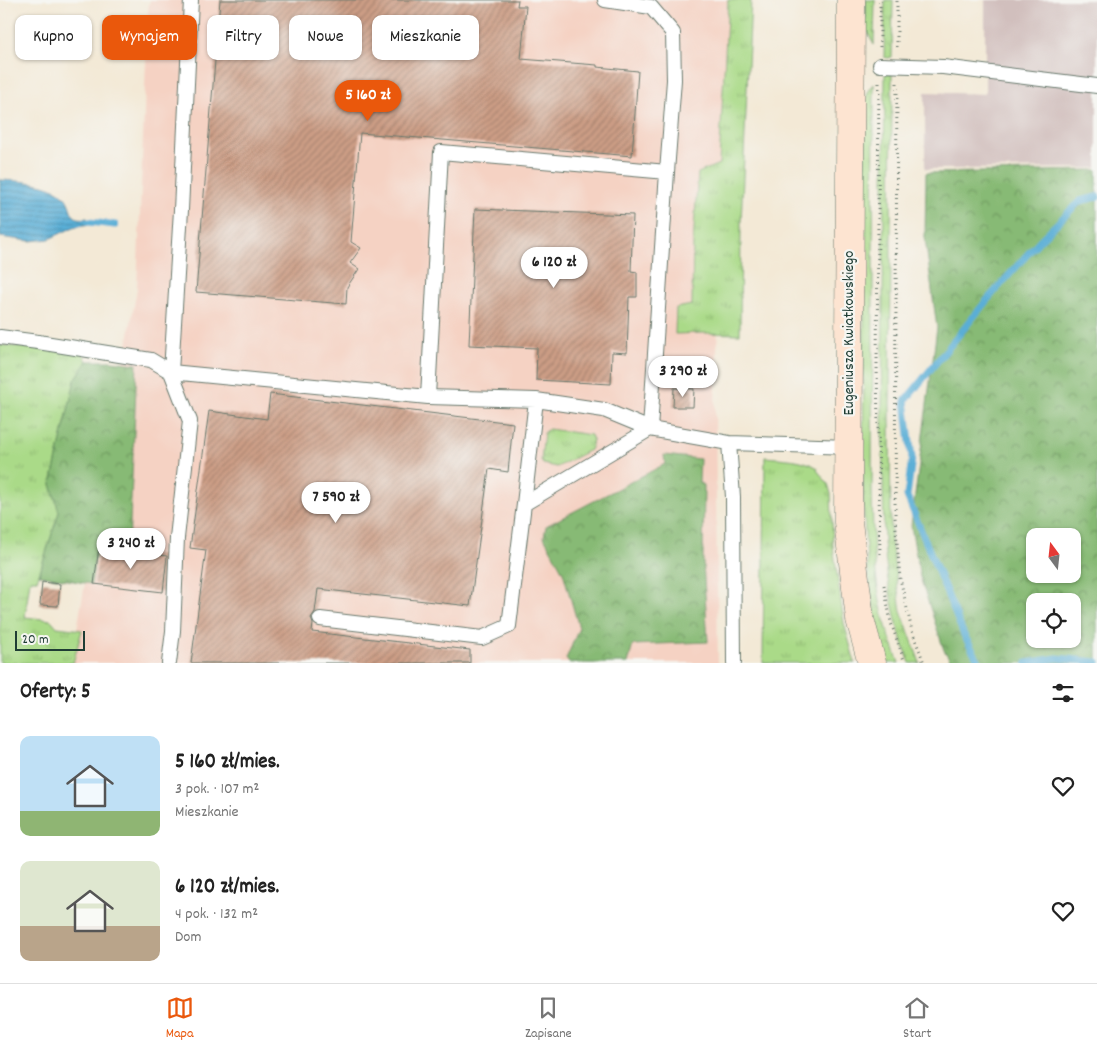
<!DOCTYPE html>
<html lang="pl">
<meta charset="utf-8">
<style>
:root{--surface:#fff;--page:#f6f6f6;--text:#222;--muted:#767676;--line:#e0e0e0;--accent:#ea580c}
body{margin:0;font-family:Dekko,sans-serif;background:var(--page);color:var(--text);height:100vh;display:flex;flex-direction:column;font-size:19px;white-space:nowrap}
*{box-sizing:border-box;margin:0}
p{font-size:16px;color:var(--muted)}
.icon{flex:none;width:28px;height:28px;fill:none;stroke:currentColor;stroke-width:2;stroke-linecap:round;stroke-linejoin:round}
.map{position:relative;height:663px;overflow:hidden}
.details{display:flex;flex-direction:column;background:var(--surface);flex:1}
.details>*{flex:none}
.guide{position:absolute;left:15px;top:15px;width:500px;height:45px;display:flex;gap:10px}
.needle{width:32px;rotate:345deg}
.fabs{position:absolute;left:1026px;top:528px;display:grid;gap:10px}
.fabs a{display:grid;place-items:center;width:55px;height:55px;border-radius:10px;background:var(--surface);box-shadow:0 1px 4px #0004;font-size:25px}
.scale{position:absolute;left:15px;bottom:12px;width:70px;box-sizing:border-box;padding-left:5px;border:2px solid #1f3d34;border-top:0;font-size:14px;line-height:18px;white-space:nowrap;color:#1f3d34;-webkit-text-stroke:4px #f6f6f2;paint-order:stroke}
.price{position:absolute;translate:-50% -42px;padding:0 11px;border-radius:18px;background:#fff;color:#222;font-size:16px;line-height:32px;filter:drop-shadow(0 1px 2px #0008)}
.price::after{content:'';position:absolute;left:50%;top:30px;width:15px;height:11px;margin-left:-8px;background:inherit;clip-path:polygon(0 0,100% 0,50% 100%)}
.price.on{background:var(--accent);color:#fff}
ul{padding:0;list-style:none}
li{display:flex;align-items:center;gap:15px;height:125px;padding:0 20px}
li span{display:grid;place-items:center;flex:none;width:140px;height:100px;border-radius:10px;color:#555}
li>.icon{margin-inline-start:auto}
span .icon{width:60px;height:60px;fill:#fffc;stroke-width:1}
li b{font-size:21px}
h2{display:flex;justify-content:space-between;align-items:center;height:60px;padding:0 20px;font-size:21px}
.tag{padding:0 18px;border-radius:10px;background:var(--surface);box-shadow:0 1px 4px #0004;font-size:18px;line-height:45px}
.tag.on{background:var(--accent);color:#fff}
.dock{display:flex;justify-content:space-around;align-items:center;height:70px;border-top:1px solid var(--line);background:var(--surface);font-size:14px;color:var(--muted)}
.dock a{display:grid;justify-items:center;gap:2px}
.dock .on{color:var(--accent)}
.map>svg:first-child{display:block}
</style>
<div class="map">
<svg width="1097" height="663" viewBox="0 0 1097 663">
<defs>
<pattern id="grass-tufts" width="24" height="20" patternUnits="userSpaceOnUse" patternTransform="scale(1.25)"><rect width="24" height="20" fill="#aada88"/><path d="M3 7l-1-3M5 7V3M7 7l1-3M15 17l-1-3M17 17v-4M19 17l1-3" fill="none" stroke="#92bc76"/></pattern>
<pattern id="forest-crowns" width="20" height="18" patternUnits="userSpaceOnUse" patternTransform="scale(1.25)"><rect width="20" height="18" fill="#87ba74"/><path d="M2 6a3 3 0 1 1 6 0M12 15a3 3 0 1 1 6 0" fill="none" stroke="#6e9860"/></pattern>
<pattern id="water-rules" width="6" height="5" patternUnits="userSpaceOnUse" patternTransform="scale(1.25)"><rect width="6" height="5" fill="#5aaed6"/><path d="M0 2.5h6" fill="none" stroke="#4a8fae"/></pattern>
<pattern id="building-hatch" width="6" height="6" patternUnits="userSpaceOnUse" patternTransform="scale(1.25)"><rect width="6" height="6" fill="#cc9d85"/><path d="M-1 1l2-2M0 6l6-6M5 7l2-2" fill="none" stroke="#a5816e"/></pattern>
</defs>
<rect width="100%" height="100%" fill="#f6f6f2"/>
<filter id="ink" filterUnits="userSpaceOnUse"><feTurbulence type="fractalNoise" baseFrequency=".02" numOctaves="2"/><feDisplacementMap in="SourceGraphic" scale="10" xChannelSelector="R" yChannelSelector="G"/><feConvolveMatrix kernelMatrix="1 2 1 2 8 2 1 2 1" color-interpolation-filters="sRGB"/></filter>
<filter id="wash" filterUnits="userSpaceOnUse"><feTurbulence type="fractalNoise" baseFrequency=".0096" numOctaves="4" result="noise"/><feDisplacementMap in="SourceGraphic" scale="20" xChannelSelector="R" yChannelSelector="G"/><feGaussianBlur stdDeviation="1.12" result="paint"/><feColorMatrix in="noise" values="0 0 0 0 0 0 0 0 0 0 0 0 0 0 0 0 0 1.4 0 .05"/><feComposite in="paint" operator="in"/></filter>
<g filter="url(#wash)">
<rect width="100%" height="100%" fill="#f3e9d6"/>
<!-- built -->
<path fill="#f5d2c3" d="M 150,0 L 730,0 L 715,404 L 718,663 L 71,663 L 137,289 L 148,10 Z"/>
<!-- industrial -->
<path fill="#d1bfbd" d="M 985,0 L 1097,0 L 1097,168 L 925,169 L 925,92 L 985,94 Z"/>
<!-- grass -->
<path fill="url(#grass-tufts)" stroke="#648c5e" d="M 728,0 L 751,0 L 741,222 L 740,334 L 704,333 L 675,334 L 676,308 L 692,305 L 693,242 L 698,173 L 719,164 Z
M 866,0 L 875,0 L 874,45 L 866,29 Z
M 885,0 L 893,0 L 892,57 L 888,58 L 884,57 Z
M 888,73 L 892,74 L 890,414 L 891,542 L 901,611 L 920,663 L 910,663 C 894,624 887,584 884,542 L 882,412 L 885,74 Z
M 874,84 L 872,490 C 873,533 873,577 884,619 C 888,634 894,649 899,663 L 887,663 C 869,607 865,549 863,491 L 865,102 L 868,92 Z
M 0,345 L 83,353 L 87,361 L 75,380 L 51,484 L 59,512 L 37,580 L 30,580 L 25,617 L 51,620 L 57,627 L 82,630 L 73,663 L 0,663 Z
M 549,429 L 591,435 L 593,441 L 590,450 L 557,467 L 543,464 L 541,461 L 544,432 Z
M 765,457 C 783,459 802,458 818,468 L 817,470 L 828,484 L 831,494 L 833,546 L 844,623 L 855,663 L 763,663 Z"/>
<!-- forest -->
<path fill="url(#forest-crowns)" stroke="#537c54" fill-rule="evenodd" d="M 1097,170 L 1097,663 L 952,663 L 944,650 L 920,577 L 911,526 L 937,328 L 925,238 L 926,173 ZM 1072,536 L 1072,574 L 1035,574 L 1035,536 ZM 1072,601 L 1072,639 L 1035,639 L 1035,601 Z
M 87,361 L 111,361 L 137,364 L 129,546 L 97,545 L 91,584 L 39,575 L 59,512 L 51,484 L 75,380 Z
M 664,455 L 700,459 L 699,483 L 704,485 L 703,562 L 708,642 L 633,645 L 628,663 L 569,663 L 566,659 L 579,628 L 563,572 L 544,537 L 546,526 L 665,464 Z"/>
<!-- water -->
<path fill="url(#water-rules)" stroke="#3c7685" d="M 0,180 C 18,181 52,182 64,196 C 74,207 67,221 87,218 L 89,224 L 74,227 L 49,239 L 30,241 L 0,237 Z"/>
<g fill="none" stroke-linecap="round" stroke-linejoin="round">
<!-- stream -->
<path stroke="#5aaed6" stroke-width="7" d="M 89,222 L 115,225
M 980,663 L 964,635 L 907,496 L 912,458 L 905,401 L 988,299 L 1040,240 L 1080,201 L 1097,197
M 1027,663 L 1057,658 L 1097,662"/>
</g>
<g id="blocks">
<!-- building -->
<path fill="url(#building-hatch)" d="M 220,0 L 518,0 L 517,6 L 526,6 L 521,59 L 597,65 L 597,67 L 638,71 L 632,156 L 360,133 L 351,242 L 361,248 L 350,263 L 359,269 L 347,287 L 346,304 L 196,292 Z
M 475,209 L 633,215 L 631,271 L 637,272 L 637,297 L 629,297 L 627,353 L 612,352 L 611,384 L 536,380 L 537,348 L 469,345 Z
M 674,388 L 694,389 L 693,407 L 673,407 Z
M 270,394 L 513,423 L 508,472 L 489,469 L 470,606 L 318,589 L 315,612 L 311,618 L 313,624 L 312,632 L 470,650 L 470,663 L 191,663 L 206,550 L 190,548 L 209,411 L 267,419 Z
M 99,547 L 167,556 L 163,592 L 94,584 Z
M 42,582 L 60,584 L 58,606 L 40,605 Z"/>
</g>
</g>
<g filter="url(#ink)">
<use href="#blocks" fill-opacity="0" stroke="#69796d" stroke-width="1"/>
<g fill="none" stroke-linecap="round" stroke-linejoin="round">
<!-- service casing -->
<g stroke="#69796d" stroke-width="16">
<path id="service" d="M 605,0 L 651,7 L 673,33 L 674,80 L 667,172
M 880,65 L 943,67 L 1097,86
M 0,337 L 38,342 L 151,360 L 171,372 L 428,397 L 536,400 L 524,504
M 428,397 L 441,152 L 667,172 L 650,429 L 604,410 L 536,400
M 729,443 L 733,497 L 734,663
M 320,619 L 482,638 L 509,626 L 524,504 L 650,429 L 729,443 L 850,447
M 169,663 L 173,631 L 177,538 L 190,421 L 171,372 L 181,210 L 191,0"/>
</g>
<!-- secondary casing -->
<g stroke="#69796d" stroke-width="29">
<path id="secondary" d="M 851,0 L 848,522 L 860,619 L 872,663"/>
</g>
<!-- path -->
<path stroke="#69796d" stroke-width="3" stroke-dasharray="1 4" stroke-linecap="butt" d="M 880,47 L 880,0
M 897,47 L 897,0
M 879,83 L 877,364 L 880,554
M 897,83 L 895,517 L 900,578 L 912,631 L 924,663
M 884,585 L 891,623 L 905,663"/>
<!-- service -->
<use href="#service" stroke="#fff" stroke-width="14"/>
<!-- secondary -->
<use href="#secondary" stroke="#fde4d1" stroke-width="28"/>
</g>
</g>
<g text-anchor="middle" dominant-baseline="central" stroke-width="4.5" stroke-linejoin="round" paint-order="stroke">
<!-- street labels -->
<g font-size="16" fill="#1f3d34" stroke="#f6f6f2">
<text transform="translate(849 333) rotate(-90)">Eugeniusza Kwiatkowskiego</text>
</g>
</g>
</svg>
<div class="fabs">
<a><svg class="needle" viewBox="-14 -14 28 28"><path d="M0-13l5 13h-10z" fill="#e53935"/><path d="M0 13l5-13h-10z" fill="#767676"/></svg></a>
<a><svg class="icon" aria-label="locate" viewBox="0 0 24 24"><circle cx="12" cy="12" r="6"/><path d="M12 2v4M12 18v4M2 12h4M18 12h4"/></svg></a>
</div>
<div class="scale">20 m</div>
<b class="price on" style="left:368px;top:122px">5 160 zł</b>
<b class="price" style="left:554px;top:289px">6 120 zł</b>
<b class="price" style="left:683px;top:398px">3 290 zł</b>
<b class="price" style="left:336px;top:524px">7 590 zł</b>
<b class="price" style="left:131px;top:570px">3 240 zł</b>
<div class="guide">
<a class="tag">Kupno</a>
<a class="tag on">Wynajem</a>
<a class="tag">Filtry</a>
<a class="tag">Nowe</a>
<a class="tag">Mieszkanie</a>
</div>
</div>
<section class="details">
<h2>Oferty: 5<svg class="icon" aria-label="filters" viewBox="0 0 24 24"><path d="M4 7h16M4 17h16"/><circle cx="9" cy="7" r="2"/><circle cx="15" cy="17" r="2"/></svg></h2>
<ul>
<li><span style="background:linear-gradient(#bfe0f5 75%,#8fb573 0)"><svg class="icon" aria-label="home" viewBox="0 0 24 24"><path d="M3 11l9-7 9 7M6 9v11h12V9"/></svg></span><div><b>5 160 zł/mies.</b><p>3 pok. · 107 m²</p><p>Mieszkanie</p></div><svg class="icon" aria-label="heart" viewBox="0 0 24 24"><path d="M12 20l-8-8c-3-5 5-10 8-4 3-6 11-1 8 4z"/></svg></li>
<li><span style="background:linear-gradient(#dfe7d0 65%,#b9a48a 0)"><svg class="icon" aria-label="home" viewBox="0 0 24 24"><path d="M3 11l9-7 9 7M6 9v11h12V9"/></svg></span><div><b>6 120 zł/mies.</b><p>4 pok. · 132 m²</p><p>Dom</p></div><svg class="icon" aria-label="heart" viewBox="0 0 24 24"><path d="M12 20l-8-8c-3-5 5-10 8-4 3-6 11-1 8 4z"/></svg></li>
</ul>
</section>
<nav class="dock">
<a class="on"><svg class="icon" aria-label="map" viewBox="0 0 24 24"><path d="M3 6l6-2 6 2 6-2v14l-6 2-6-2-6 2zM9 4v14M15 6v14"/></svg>Mapa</a>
<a><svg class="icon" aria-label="saved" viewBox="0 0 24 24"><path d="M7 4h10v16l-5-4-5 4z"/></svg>Zapisane</a>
<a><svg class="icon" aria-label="home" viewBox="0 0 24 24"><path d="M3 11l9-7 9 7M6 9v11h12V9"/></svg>Start</a>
</nav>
